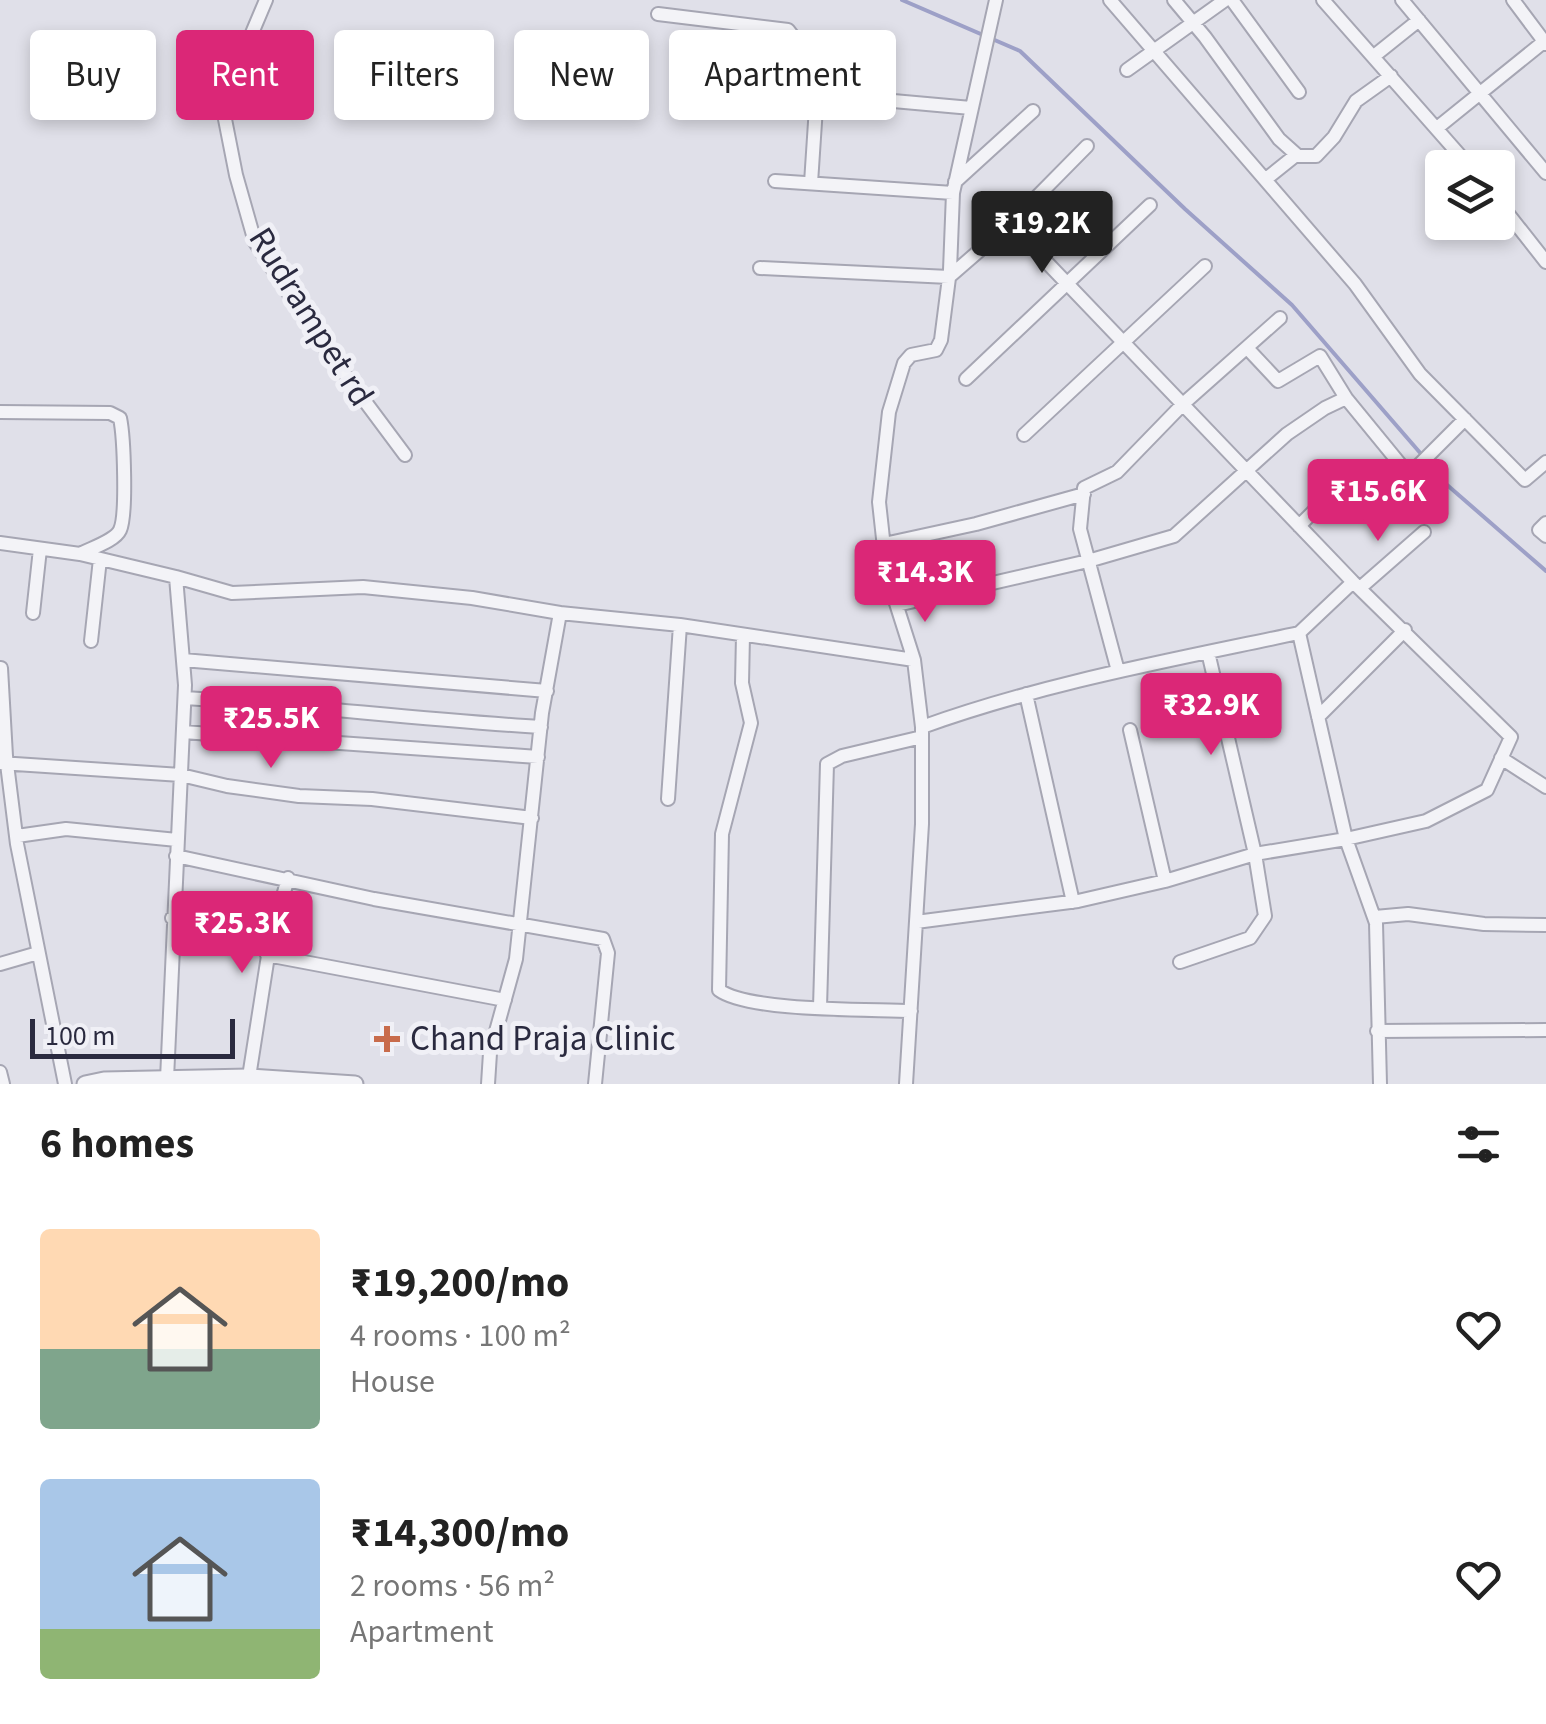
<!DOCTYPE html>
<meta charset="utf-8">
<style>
:root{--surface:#fff;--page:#f6f6f6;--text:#222;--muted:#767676;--accent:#db2777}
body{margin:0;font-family:"Source Sans 3",sans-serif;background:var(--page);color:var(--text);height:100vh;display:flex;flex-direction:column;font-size:38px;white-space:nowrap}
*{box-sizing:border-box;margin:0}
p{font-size:32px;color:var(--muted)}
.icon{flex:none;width:55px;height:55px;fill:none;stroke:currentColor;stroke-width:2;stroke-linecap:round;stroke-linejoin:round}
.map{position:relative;height:1084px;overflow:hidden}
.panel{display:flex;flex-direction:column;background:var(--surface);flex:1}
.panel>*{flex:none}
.hud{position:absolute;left:30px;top:30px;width:1000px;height:90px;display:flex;gap:20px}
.tools{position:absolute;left:1425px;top:150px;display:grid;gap:20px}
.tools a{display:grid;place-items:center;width:90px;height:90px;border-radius:10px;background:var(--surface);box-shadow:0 5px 15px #0003;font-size:50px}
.scale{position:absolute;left:30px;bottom:25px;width:205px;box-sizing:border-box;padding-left:10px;border:5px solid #2a2a3f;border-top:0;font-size:28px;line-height:35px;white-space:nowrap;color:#2a2a3f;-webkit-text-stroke:8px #f0f0f6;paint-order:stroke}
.price{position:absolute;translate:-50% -85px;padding:0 22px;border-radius:10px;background:var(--accent);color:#fff;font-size:32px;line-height:65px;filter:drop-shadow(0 2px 5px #0008)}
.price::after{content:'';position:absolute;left:50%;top:60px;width:30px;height:22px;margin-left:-15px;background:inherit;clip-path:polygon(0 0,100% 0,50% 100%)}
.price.active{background:#222;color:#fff}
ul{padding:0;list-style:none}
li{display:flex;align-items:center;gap:30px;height:250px;padding:0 40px}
li span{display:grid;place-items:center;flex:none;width:280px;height:200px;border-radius:10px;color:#555}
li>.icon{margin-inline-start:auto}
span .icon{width:120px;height:120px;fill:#fffc;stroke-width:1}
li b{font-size:42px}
h2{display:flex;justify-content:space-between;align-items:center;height:120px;padding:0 40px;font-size:42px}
.tag{padding:0 35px;border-radius:10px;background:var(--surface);box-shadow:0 5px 15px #0003;font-size:35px;line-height:90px}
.tag.active{background:var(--accent);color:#fff}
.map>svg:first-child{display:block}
</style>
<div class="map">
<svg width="1546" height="1084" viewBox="0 0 1546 1084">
<rect width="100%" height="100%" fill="#e0e0e9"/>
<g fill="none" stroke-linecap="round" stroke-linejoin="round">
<!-- stream -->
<path stroke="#9da0c7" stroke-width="4" d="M 902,0 L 1020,51 L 1185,209 L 1292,305 L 1422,455
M 1428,463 L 1446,484 L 1546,571"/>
<!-- minor casing -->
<g stroke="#a6a6b3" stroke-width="16">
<path id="minor" d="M 266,0 L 222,104 L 236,175 L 255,242 L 320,341 L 405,455
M 1110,0 L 1355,284 L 1420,374 L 1525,480 L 1546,462
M 1174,0 L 1205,37 L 1279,139 L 1298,156 L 1316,156 L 1334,137 L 1356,101 L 1391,76
M 1232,0 L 1299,92
M 1323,0 L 1471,168
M 1402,0 L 1546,173
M 1513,0 L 1546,44
M 658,14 L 788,30 L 799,44 L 826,96
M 1374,56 L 1419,20
M 1127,70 L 1225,0
M 1437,128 L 1546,40
M 1266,179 L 1296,155
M 775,181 L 953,193
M 955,182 L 1033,111
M 811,183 L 816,107 L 821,98 L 849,97 L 971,108
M 1498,201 L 1546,262
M 1010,224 L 1353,582 L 1511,737 L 1487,790 L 1426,821 L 1346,839 L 1376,923 L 1380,1084
M 760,268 L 949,277 L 1010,224 L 1087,146
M 966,379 L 1150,205
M 0,412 L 110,413 L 120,418 C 124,437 127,515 120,530 C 115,541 91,548 80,554
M 1024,435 L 1205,266
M 1409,475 L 1465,419
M 1546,523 L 1539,530 L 1546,536
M 1299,526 L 1335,490 L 1370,509 L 1409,475 L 1346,398
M 0,543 L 80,554 L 176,577 L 185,685 L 167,1079
M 884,544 L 976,524 L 1084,494
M 176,577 L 232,593 L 363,587 L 472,598 L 560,613 L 542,713 L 516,959 L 490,1053 L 488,1084
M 1360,588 L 1424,532
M 897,605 L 1088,561 L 1174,536 L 1287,434 L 1325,408 L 1346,398 L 1320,356 L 1278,381 L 1248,349
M 33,613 L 40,549
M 560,613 L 680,625 L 914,660
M 1299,633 L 1353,582
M 743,635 L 742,683 L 751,723 L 722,834 L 719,990 C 749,1012 870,1009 911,1011
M 91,641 L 100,559
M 183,660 L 547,691
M 1,668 L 6,756 L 17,844 L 65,1084
M 1118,671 L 1080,529 L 1084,488 L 1117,472 L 1183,404 L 1280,318
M 1026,694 L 1073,902
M 185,698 C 304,705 422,720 541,727
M 1318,717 L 1405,630
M 1130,730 L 1165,881
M 183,732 L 538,757
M 1501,758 L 1546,787
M 0,763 L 181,775 L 227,786 L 299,796 L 372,799 L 532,818
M 668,799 L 680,625
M 17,836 L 66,829 L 177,840
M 176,856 L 374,899 L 603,939 L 608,953 L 595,1084
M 1375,917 L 1408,914 L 1484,924 L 1546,925
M 172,918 L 270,943 L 249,1077
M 916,922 L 1078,901 L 1165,881 L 1255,854 L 1346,839 L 1299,633 C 1172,660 1044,683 922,727
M 270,943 L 288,878
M 267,955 L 505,1000
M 1180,962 L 1250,938 L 1265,916 L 1255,854 L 1208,652
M 0,964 L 38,953
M 820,1007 L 827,764 L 842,756 L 922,737
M 1377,1031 L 1546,1030
M 0,1072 L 3,1084
M 906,1084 L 922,824 L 922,727 L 914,660 L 887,575 L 879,502 L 889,412 L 904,363 L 911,355 L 936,350 L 941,340 L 950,270 L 953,193 L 996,0"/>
</g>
<!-- tertiary casing -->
<g stroke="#a6a6b3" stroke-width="19">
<path id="tertiary" d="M 85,1084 L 104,1080 L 249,1077 L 355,1084"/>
</g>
<!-- minor -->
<use href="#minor" stroke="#f3f3f7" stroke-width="12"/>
<!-- tertiary -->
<use href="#tertiary" stroke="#f3f3f7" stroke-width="15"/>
</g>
<!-- markers -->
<path fill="#c86b4b" stroke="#f0f0f6" stroke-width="4" d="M382 1024h10v10h10v10h-10v10h-10v-10h-10v-10h10z"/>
<g text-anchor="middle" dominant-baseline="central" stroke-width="10" stroke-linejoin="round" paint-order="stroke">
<!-- street labels -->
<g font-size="35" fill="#2a2a3f" stroke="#f0f0f6">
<text transform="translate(311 317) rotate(58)">Rudrampet rd</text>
</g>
<!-- poi labels -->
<g font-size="35" fill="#2a2a3f" stroke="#f0f0f6" text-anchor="start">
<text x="410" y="1039">Chand Praja Clinic</text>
</g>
</g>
</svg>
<div class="tools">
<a><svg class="icon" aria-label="layers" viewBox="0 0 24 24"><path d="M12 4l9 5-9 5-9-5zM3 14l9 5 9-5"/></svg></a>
</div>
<div class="scale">100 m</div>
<b class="price active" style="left:1042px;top:276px">₹19.2K</b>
<b class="price" style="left:1378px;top:544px">₹15.6K</b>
<b class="price" style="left:925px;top:625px">₹14.3K</b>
<b class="price" style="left:1211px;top:758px">₹32.9K</b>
<b class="price" style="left:271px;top:771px">₹25.5K</b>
<b class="price" style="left:242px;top:976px">₹25.3K</b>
<div class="hud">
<a class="tag">Buy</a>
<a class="tag active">Rent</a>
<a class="tag">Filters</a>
<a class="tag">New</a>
<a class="tag">Apartment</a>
</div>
</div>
<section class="panel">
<h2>6 homes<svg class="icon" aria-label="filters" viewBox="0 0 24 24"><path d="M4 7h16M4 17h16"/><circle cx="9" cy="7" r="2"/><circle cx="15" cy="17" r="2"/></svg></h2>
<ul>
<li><span style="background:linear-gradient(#ffd9b3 60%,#7fa58c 0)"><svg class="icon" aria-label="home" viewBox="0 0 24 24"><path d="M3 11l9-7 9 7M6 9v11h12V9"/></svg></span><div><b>₹19,200/mo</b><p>4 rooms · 100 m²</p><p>House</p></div><svg class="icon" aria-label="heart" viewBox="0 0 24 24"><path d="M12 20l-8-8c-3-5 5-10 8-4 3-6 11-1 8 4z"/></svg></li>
<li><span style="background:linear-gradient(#a9c7e8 75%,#8fb573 0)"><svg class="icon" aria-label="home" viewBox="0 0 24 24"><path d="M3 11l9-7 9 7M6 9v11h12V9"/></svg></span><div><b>₹14,300/mo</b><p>2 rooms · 56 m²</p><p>Apartment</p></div><svg class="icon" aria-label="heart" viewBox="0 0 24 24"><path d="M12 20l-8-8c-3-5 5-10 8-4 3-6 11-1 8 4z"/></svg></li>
</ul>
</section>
